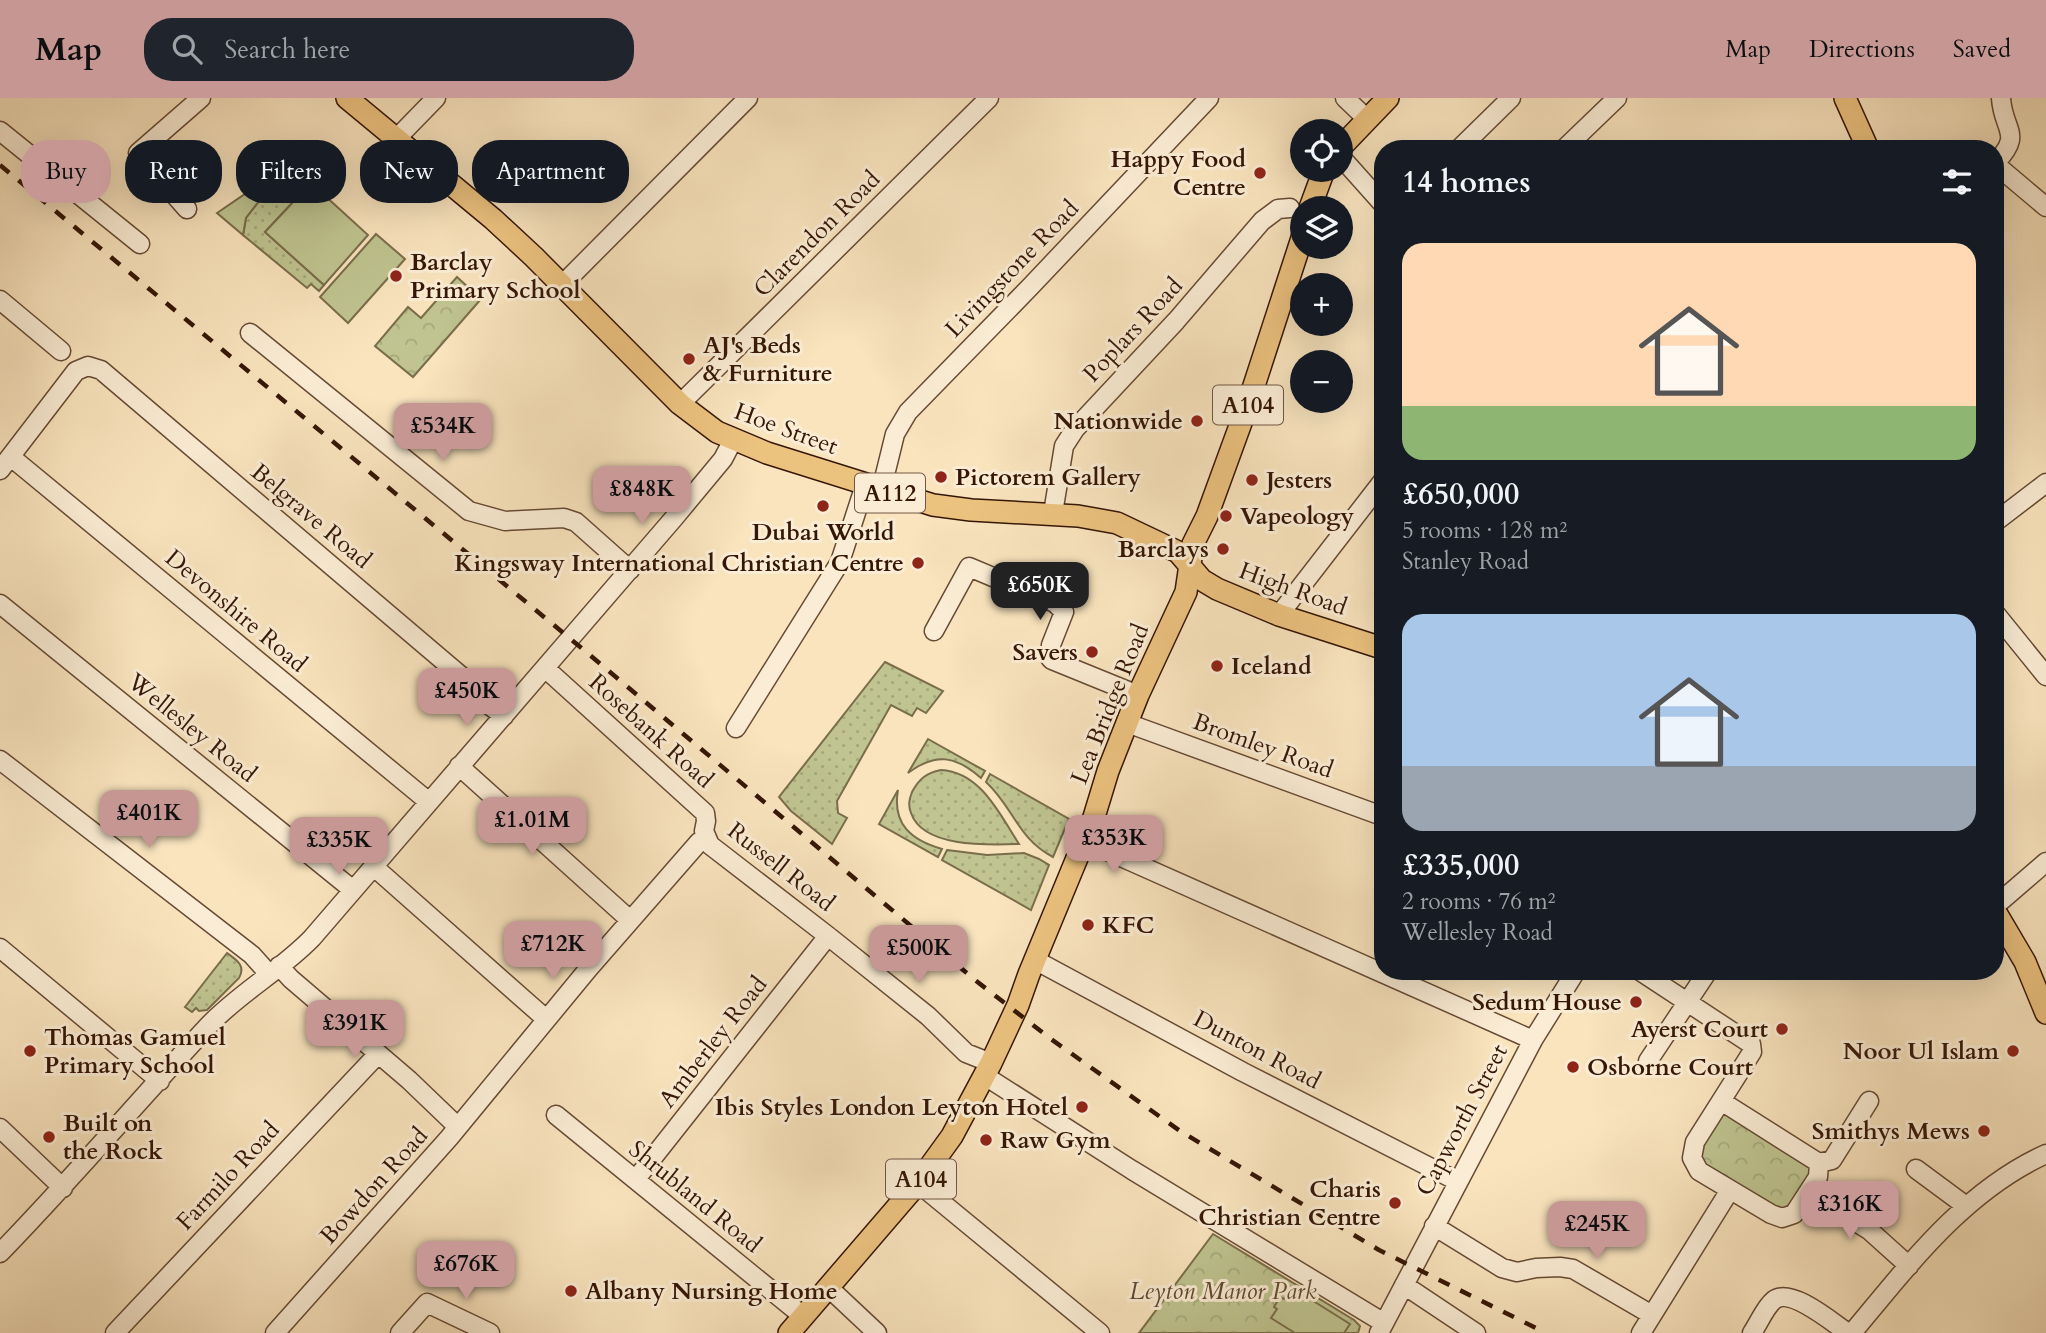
<!DOCTYPE html>
<meta charset="utf-8">
<style>
:root{--surface:#171b24;--page:#20242c;--text:#f1f3f6;--muted:#9ea1a6;--accent:#c59692}
body{margin:0;font-family:Cardo,serif;background:var(--page);color:var(--text);height:100vh;display:flex;flex-direction:column;font-size:26px;white-space:nowrap}
*{box-sizing:border-box;margin:0}
p{font-size:23px;color:var(--muted)}
.icon{flex:none;width:38px;height:38px;fill:none;stroke:currentColor;stroke-width:2;stroke-linecap:round;stroke-linejoin:round}
.map{position:relative;flex:1;overflow:hidden}
.sheet{position:absolute;left:1374px;top:42px;width:630px;height:840px;display:flex;flex-direction:column;background:var(--surface);border-radius:28px;box-shadow:0 7px 28px #0002}
.sheet>*{flex:none}
.banner{position:absolute;left:21px;top:42px;width:665px;height:63px;display:flex;gap:14px}
.fabs{position:absolute;left:1290px;top:21px;display:grid;gap:14px}
.fabs a{display:grid;place-items:center;width:63px;height:63px;border-radius:50%;background:var(--surface);box-shadow:0 7px 28px #0002;font-size:35px}
.price{position:absolute;translate:-50% -60px;padding:0 16px;border-radius:14px;background:var(--accent);color:#111;font-size:23px;line-height:46px;filter:drop-shadow(0 2px 4px #0008)}
.price::after{content:'';position:absolute;left:50%;top:42px;width:21px;height:16px;margin-left:-10px;background:inherit;clip-path:polygon(0 0,100% 0,50% 100%)}
.price.on{background:#222;color:#fff}
ul{padding:0;list-style:none}
li{display:grid;align-content:center;gap:14px;height:371px;padding:0 28px}
li span{display:grid;place-items:center;height:217px;border-radius:21px;color:#555}
li>.icon{margin-inline-start:auto}
span .icon{width:126px;height:126px;fill:#fffc;stroke-width:1}
li b{font-size:30px}
h2{display:flex;justify-content:space-between;align-items:center;height:84px;padding:0 28px;font-size:30px}
.pill{padding:0 24px;border-radius:28px;background:var(--surface);box-shadow:0 7px 28px #0002;font-size:24px;line-height:63px}
.pill.on{background:var(--accent);color:#111}
header{display:flex;align-items:center;gap:42px;box-sizing:border-box;height:98px;padding:0 35px;background:var(--accent);color:#111}
header strong{font-size:33px}
nav{display:flex;gap:38px;margin-inline-start:auto;font-size:24px}
.search{width:490px;height:63px;background:var(--page);display:flex;align-items:center;gap:18px;box-sizing:border-box;padding:0 24px;border-radius:28px;color:var(--muted);font-size:26px}
.map>svg:first-child{display:block}
</style>
<header>
<strong>Map</strong>
<div class="search"><svg class="icon" aria-label="search" viewBox="0 0 24 24"><circle cx="10" cy="10" r="6"/><path d="M15 15l6 6"/></svg>Search here</div>
<nav><a>Map</a><a>Directions</a><a>Saved</a></nav>
</header>
<div class="map">
<svg width="2046" height="1235" viewBox="0 0 2046 1235">
<defs>
<pattern id="grass-dots" width="8" height="8" patternUnits="userSpaceOnUse" patternTransform="scale(1.75)"><rect width="8" height="8" fill="#bfc490"/><path d="M2 2h.1M6 6h.1" fill="none" stroke="#a5a87b" stroke-width="1.8" stroke-linecap="round"/></pattern>
<pattern id="forest-crowns" width="20" height="18" patternUnits="userSpaceOnUse" patternTransform="scale(1.75)"><rect width="20" height="18" fill="#bfc490"/><path d="M2 6a3 3 0 1 1 6 0M12 15a3 3 0 1 1 6 0" fill="none" stroke="#a5a87b"/></pattern>
</defs>
<rect width="100%" height="100%" fill="#f9e4be"/>
<filter id="stains"><feTurbulence type="fractalNoise" baseFrequency=".00286" numOctaves="4"/><feColorMatrix values="0 0 0 0 .2 0 0 0 0 .09 0 0 0 0 .02 0 0 0 .5 -.17"/></filter>
<radialGradient id="worn" r=".72"><stop offset=".6" stop-color="#630" stop-opacity="0"/><stop offset="1" stop-color="#630" stop-opacity=".3"/></radialGradient>
<!-- grass -->
<path fill="url(#grass-dots)" stroke="#7a6d4b" stroke-width="2" d="M 311,85 L 265,134 L 324,187 L 319,193 L 311,186 L 307,190 L 243,137 L 246,120 L 259,103 L 282,89 Z
M 885,564 L 943,593 L 926,615 L 917,610 L 912,618 L 891,607 L 837,703 L 838,715 L 847,720 L 832,746 L 791,713 L 779,699 Z
M 928,641 L 985,673 L 981,680 C 956,658 936,654 908,675 Z
M 941,672 C 981,674 1000,717 1019,746 C 988,747 923,750 911,715 C 908,707 909,702 912,694 C 919,681 926,675 941,672 Z
M 990,676 L 1069,721 L 1053,759 C 1017,740 1014,710 986,684 Z
M 898,692 C 892,726 911,742 942,751 L 938,759 L 879,726 Z
M 947,752 L 987,757 L 1024,755 L 1039,761 L 1049,767 L 1031,812 L 942,762 Z
M 227,855 C 237,862 246,868 239,880 L 207,912 L 199,913 L 196,910 L 192,914 L 185,909 Z"/>
<!-- forest -->
<path fill="url(#forest-crowns)" stroke="#7a6d4b" stroke-width="2" d="M 457,179 L 481,201 L 413,279 L 375,248 L 408,209 L 421,220 Z
M 1721,1003 L 1819,1065 L 1782,1120 L 1699,1073 L 1695,1044 Z
M 1213,1136 L 1354,1222 L 1360,1228 L 1358,1235 L 1139,1235 Z"/>
<!-- garden -->
<path fill="#bfc490" stroke="#7a6d4b" stroke-width="2" d="M 311,85 L 368,137 L 324,187 L 265,134 Z
M 245,96 L 259,103 L 246,120 L 243,137 L 217,115 Z
M 376,136 L 405,161 L 348,225 L 320,199 Z
M 1291,1189 L 1350,1226 L 1344,1235 L 1295,1235 L 1271,1220 L 1277,1211 L 1274,1209 L 1280,1199 L 1284,1201 Z"/>
<g fill="none" stroke-linecap="round" stroke-linejoin="round">
<!-- minor casing -->
<g stroke="#664a34" stroke-width="21">
<path id="minor" d="M 1345,0 L 1367,21
M 0,33 L 140,146
M 397,40 L 436,0
M 1459,51 L 1511,0
M 1564,51 L 1617,0
M 1340,58 L 1382,105
M 1995,65 C 2024,36 2003,33 2001,0
M 1995,66 L 2046,109
M 187,111 L 138,55 L 201,0
M 562,187 L 748,0
M 0,202 L 61,253
M 250,235 L 469,413 L 505,423 L 564,420 L 576,424 L 630,472
M 680,306 L 989,0
M 11,359 L 429,704
M 0,372 L 76,273 L 88,268 L 101,272 L 460,577 L 489,607 L 504,618
M 881,393 L 895,336 L 908,314 L 1030,189 L 1209,0
M 1053,415 L 1064,348 L 1075,331 L 1176,223 L 1262,123 L 1278,111 L 1290,110
M 1995,424 L 2046,385
M 0,506 L 353,792
M 1995,515 L 2046,578
M 1279,517 L 1382,384
M 934,533 L 969,469 L 1055,505 L 1064,514 L 1051,547 L 1050,560 L 1052,562 L 1138,597
M 545,570 L 705,715 L 706,723 L 704,733 L 710,747 L 828,838 L 928,918 L 966,955 L 991,965
M 1127,625 L 1382,718
M 736,630 L 840,464 L 865,387
M 0,662 L 252,857 L 269,876
M 459,668 L 630,822
M 1085,743 L 1533,942
M 373,768 L 546,921
M 1995,808 L 2046,764
M 0,850 L 160,983
M 1035,862 L 1243,974 L 1457,1083
M 279,868 L 291,881 L 409,982 L 458,1029
M 1640,873 L 1751,946 L 1752,954 L 1721,1003
M 1648,963 L 1708,873
M 985,978 L 1132,1072 L 1384,1225
M 1721,1003 L 1819,1065 L 1818,1079 L 1794,1116 L 1782,1120 L 1771,1116 L 1699,1073 L 1692,1060 L 1695,1044 Z
M 556,1017 L 804,1219
M 0,1030 L 63,1090
M 1819,1065 L 1832,1062 L 1869,1003
M 1916,1071 L 1966,1108
M 636,1081 L 828,838
M 918,1085 L 1100,1235
M 1809,1095 L 1869,1132 L 1909,1168
M 1434,1128 L 1502,1170 L 1517,1174 L 1536,1170 L 1560,1169 L 1573,1171 L 1652,1217
M 0,1155 C 72,1081 139,1002 210,926 C 241,894 281,872 312,840 L 674,420 L 723,361 L 733,342
M 1404,1187 L 1476,1235
M 828,1189 L 877,1235
M 115,1235 L 378,956
M 275,1235 L 449,1040 L 589,870 L 699,744 L 705,740
M 400,1235 L 427,1205 L 490,1235
M 1379,1235 L 1533,942 L 1576,873
M 1641,1235 L 1730,1092
M 1752,1235 C 1759,1225 1765,1209 1774,1202 C 1791,1189 1833,1225 1848,1235
M 1852,1235 C 1908,1168 1964,1093 2046,1056"/>
</g>
<!-- major casing -->
<g stroke="#351606" stroke-width="24">
<path id="major" d="M 347,0 L 493,121 L 534,159 L 680,306 L 717,334 L 767,355 L 933,407 L 971,412 L 1078,418 L 1117,425 L 1178,454 L 1202,482 L 1217,491 L 1279,517 L 1382,550
M 1845,0 L 1868,51
M 1340,50 L 1388,0
M 1310,110 L 1324,72
M 1995,813 L 2025,864 L 2046,915
M 789,1235 L 918,1085 L 952,1038 L 991,965 L 1018,907 L 1029,876 L 1094,719 L 1108,673 L 1138,597 L 1186,494 L 1193,446 L 1207,418 L 1249,303 L 1302,140"/>
</g>
<!-- minor -->
<use href="#minor" stroke="#fbedd5" stroke-width="18"/>
<!-- major -->
<use href="#major" stroke="#ecc27f" stroke-width="21"/>
<!-- rail -->
<path stroke="#351606" stroke-width="4.5" stroke-dasharray="12 12" stroke-linecap="butt" d="M 0,67 L 585,553 L 975,882 L 1051,941 L 1180,1033 L 1379,1152 L 1546,1235"/>
</g>
<!-- markers -->
<g fill="#8f2418" stroke="#fbedd5" stroke-width="2.5">
<circle cx="1260" cy="75" r="7"/>
<circle cx="396" cy="178" r="7"/>
<circle cx="689" cy="261" r="7"/>
<circle cx="1197" cy="323" r="7"/>
<circle cx="941" cy="379" r="7"/>
<circle cx="1252" cy="382" r="7"/>
<circle cx="823" cy="408" r="7"/>
<circle cx="1226" cy="418" r="7"/>
<circle cx="1223" cy="451" r="7"/>
<circle cx="918" cy="465" r="7"/>
<circle cx="1092" cy="554" r="7"/>
<circle cx="1217" cy="568" r="7"/>
<circle cx="1088" cy="827" r="7"/>
<circle cx="1636" cy="904" r="7"/>
<circle cx="1782" cy="931" r="7"/>
<circle cx="30" cy="953" r="7"/>
<circle cx="2013" cy="953" r="7"/>
<circle cx="1573" cy="969" r="7"/>
<circle cx="1082" cy="1009" r="7"/>
<circle cx="1984" cy="1033" r="7"/>
<circle cx="49" cy="1039" r="7"/>
<circle cx="986" cy="1042" r="7"/>
<circle cx="1395" cy="1105" r="7"/>
<circle cx="571" cy="1193" r="7"/>
</g>
<g text-anchor="middle" dominant-baseline="central" stroke-width="6" stroke-linejoin="round" paint-order="stroke">
<!-- shield labels -->
<g fill="#fbedd5" stroke="#705644" stroke-width="2">
<rect x="1213" y="287.5" width="70" height="39" rx="5"/>
<rect x="855" y="375.5" width="70" height="39" rx="5"/>
<rect x="886" y="1061.5" width="70" height="39" rx="5"/>
</g>
<g font-size="23" font-weight="bold" fill="#351606">
<text x="1248" y="307">A104</text>
<text x="890" y="395">A112</text>
<text x="921" y="1081">A104</text>
</g>
<!-- poi labels -->
<g font-size="24" font-weight="bold" fill="#351606" stroke="#fbedd5" text-anchor="start">
<text x="1246" y="61" text-anchor="end">Happy Food<tspan x="1246" dy="28">Centre</tspan></text>
<text x="410" y="164">Barclay<tspan x="410" dy="28">Primary School</tspan></text>
<text x="703" y="247">AJ's Beds<tspan x="703" dy="28">&amp; Furniture</tspan></text>
<text x="1183" y="323" text-anchor="end">Nationwide</text>
<text x="955" y="379">Pictorem Gallery</text>
<text x="1266" y="382">Jesters</text>
<text x="1240" y="418">Vapeology</text>
<text x="823" y="434" text-anchor="middle">Dubai World</text>
<text x="1209" y="451" text-anchor="end">Barclays</text>
<text x="904" y="465" text-anchor="end">Kingsway International Christian Centre</text>
<text x="1078" y="554" text-anchor="end">Savers</text>
<text x="1231" y="568">Iceland</text>
<text x="1102" y="827">KFC</text>
<text x="1622" y="904" text-anchor="end">Sedum House</text>
<text x="1768" y="931" text-anchor="end">Ayerst Court</text>
<text x="44" y="939">Thomas Gamuel<tspan x="44" dy="28">Primary School</tspan></text>
<text x="1999" y="953" text-anchor="end">Noor Ul Islam</text>
<text x="1587" y="969">Osborne Court</text>
<text x="1068" y="1009" text-anchor="end">Ibis Styles London Leyton Hotel</text>
<text x="63" y="1025">Built on<tspan x="63" dy="28">the Rock</tspan></text>
<text x="1970" y="1033" text-anchor="end">Smithys Mews</text>
<text x="1000" y="1042">Raw Gym</text>
<text x="1381" y="1091" text-anchor="end">Charis<tspan x="1381" dy="28">Christian Centre</tspan></text>
<text x="585" y="1193">Albany Nursing Home</text>
</g>
<!-- street labels -->
<g font-size="24" fill="#351606" stroke="#fbedd5">
<text transform="translate(817 136) rotate(-45)">Clarendon Road</text>
<text transform="translate(1012 171) rotate(-46)">Livingstone Road</text>
<text transform="translate(1133 232) rotate(-47)">Poplars Road</text>
<text transform="translate(786 331) rotate(20)">Hoe Street</text>
<text transform="translate(311 418) rotate(40)">Belgrave Road</text>
<text transform="translate(1293 491) rotate(20)">High Road</text>
<text transform="translate(236 513) rotate(40)">Devonshire Road</text>
<text transform="translate(1110 606) rotate(-68)">Lea Bridge Road</text>
<text transform="translate(192 630) rotate(39)">Wellesley Road</text>
<text transform="translate(651 633) rotate(42)">Rosebank Road</text>
<text transform="translate(1263 648) rotate(20)">Bromley Road</text>
<text transform="translate(781 769) rotate(38)">Russell Road</text>
<text transform="translate(713 944) rotate(-52)">Amberley Road</text>
<text transform="translate(1257 952) rotate(28)">Dunton Road</text>
<text transform="translate(1462 1022) rotate(-62)">Capworth Street</text>
<text transform="translate(228 1078) rotate(-47)">Farmilo Road</text>
<text transform="translate(374 1088) rotate(-48)">Bowdon Road</text>
<text transform="translate(695 1099) rotate(39)">Shrubland Road</text>
</g>
<!-- park labels -->
<g font-size="24" font-style="italic" fill="#5e4a2f" stroke="#fbedd5">
<text x="1223" y="1193">Leyton Manor Park</text>
</g>
</g>
<rect width="100%" height="100%" filter="url(#stains)"/>
<rect width="100%" height="100%" fill="url(#worn)"/>
</svg>
<div class="fabs">
<a><svg class="icon" aria-label="locate" viewBox="0 0 24 24"><circle cx="12" cy="12" r="6"/><path d="M12 2v4M12 18v4M2 12h4M18 12h4"/></svg></a>
<a><svg class="icon" aria-label="layers" viewBox="0 0 24 24"><path d="M12 4l9 5-9 5-9-5zM3 14l9 5 9-5"/></svg></a>
<a>+</a>
<a>−</a>
</div>
<b class="price" style="left:443px;top:365px">£534K</b>
<b class="price" style="left:642px;top:428px">£848K</b>
<b class="price on" style="left:1040px;top:524px">£650K</b>
<b class="price" style="left:467px;top:630px">£450K</b>
<b class="price" style="left:149px;top:752px">£401K</b>
<b class="price" style="left:532px;top:759px">£1.01M</b>
<b class="price" style="left:1114px;top:777px">£353K</b>
<b class="price" style="left:339px;top:779px">£335K</b>
<b class="price" style="left:553px;top:883px">£712K</b>
<b class="price" style="left:919px;top:887px">£500K</b>
<b class="price" style="left:355px;top:962px">£391K</b>
<b class="price" style="left:1850px;top:1143px">£316K</b>
<b class="price" style="left:1597px;top:1163px">£245K</b>
<b class="price" style="left:466px;top:1203px">£676K</b>
<div class="banner">
<a class="pill on">Buy</a>
<a class="pill">Rent</a>
<a class="pill">Filters</a>
<a class="pill">New</a>
<a class="pill">Apartment</a>
</div>
<section class="sheet">
<h2>14 homes<svg class="icon" aria-label="filters" viewBox="0 0 24 24"><path d="M4 7h16M4 17h16"/><circle cx="9" cy="7" r="2"/><circle cx="15" cy="17" r="2"/></svg></h2>
<ul>
<li><span style="background:linear-gradient(#ffd9b3 75%,#8fb573 0)"><svg class="icon" aria-label="home" viewBox="0 0 24 24"><path d="M3 11l9-7 9 7M6 9v11h12V9"/></svg></span><div><b>£650,000</b><p>5 rooms · 128 m²</p><p>Stanley Road</p></div></li>
<li><span style="background:linear-gradient(#a9c7e8 70%,#9aa5b1 0)"><svg class="icon" aria-label="home" viewBox="0 0 24 24"><path d="M3 11l9-7 9 7M6 9v11h12V9"/></svg></span><div><b>£335,000</b><p>2 rooms · 76 m²</p><p>Wellesley Road</p></div></li>
</ul>
</section>
</div>
